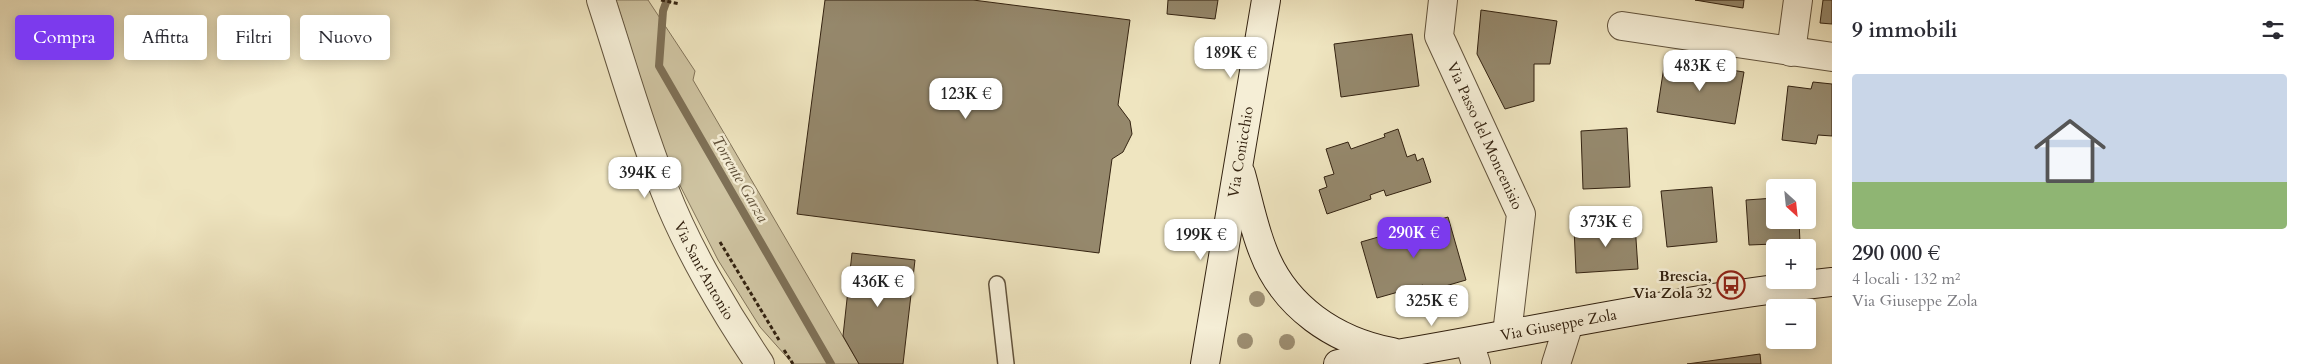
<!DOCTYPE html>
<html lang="it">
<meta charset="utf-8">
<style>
:root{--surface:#fff;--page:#f7f7f7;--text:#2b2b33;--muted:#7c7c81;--line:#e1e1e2;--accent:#7c3aed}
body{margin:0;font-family:Cardo,serif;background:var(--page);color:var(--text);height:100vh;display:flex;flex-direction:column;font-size:19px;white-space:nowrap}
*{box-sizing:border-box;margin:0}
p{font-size:16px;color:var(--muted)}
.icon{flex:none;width:28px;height:28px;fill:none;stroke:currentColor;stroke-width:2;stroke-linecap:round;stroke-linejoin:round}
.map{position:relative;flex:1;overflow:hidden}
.drawer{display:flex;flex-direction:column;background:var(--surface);width:475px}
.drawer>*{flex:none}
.banner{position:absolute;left:15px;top:15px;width:475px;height:45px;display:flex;gap:10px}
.needle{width:32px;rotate:153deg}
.tools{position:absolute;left:1766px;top:179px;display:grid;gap:10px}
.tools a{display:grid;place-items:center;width:50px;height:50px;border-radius:5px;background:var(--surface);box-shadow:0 2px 12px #0003;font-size:25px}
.price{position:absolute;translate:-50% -42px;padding:0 11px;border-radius:10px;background:#fff;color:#222;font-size:16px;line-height:32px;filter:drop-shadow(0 1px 2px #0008)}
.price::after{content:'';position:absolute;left:50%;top:30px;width:15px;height:11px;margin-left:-8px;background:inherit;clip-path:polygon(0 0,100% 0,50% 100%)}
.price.on{background:var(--accent);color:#fff}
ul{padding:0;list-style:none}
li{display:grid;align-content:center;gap:10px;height:265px;padding:0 20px}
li+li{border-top:1px solid var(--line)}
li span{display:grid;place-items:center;height:155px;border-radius:5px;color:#555}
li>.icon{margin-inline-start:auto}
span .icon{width:90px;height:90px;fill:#fffc;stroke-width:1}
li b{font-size:21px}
h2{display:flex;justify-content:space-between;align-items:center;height:60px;padding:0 20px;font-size:21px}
.tag{padding:0 18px;border-radius:5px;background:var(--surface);box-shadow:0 2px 12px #0003;font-size:18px;line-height:45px}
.tag.on{background:var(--accent);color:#fff}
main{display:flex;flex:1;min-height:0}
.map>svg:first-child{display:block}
</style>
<main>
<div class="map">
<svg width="1832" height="364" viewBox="0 0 1832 364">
<rect width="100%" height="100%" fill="#efe5c0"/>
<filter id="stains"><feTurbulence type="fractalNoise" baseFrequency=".004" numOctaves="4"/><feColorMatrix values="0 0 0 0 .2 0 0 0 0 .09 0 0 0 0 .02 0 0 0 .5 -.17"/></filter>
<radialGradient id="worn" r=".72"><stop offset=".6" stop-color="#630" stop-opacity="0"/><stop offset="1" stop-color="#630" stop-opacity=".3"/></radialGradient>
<!-- green -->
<path fill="#cfc4a2" stroke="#82745a" d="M 616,0 L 648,0 L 695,71 L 693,80 L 859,364 L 793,364 L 760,327 L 718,260 L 664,154 Z"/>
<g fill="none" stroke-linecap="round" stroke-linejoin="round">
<!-- stream -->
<path stroke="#7e7056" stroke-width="8" d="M 667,0 L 663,11 L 659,66 L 831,364"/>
</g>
<!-- building -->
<path fill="#95886c" stroke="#342311" d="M 825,0 L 973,0 L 1130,20 L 1118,105 L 1130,121 L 1132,134 L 1123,152 L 1112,159 L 1099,253 L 797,214 Z
M 1168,0 L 1218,0 L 1215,19 L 1167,14 Z
M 1695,0 L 1744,0 L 1743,8 Z
M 1823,0 L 1832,0 L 1832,24 L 1820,23 Z
M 1481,10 L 1557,21 L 1550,64 L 1534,64 L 1534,101 L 1505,109 L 1477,54 Z
M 1412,34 L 1419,86 L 1341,97 L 1334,44 Z
M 1665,60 L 1744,72 L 1735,124 L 1657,112 Z
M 1813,82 L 1832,84 L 1832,136 L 1818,135 L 1816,144 L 1782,140 L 1788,86 L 1811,89 Z
M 1627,128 L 1630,187 L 1583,189 L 1581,131 Z
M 1398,129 L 1407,157 L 1415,154 L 1417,161 L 1423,158 L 1431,182 L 1386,196 L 1384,190 L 1370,195 L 1371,199 L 1327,214 L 1319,190 L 1327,187 L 1324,177 L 1334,174 L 1326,149 L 1348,142 L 1351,149 L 1385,137 L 1384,134 Z
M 1712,187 L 1717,242 L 1667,247 L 1661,191 Z
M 1775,198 L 1775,220 L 1799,220 L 1800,243 L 1749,245 L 1746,200 Z
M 1448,217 L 1466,280 L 1425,292 L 1423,285 L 1377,298 L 1361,242 Z
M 1635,224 L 1638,269 L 1576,273 L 1574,227 Z
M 852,253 L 915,260 L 903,364 L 859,364 L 843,336 Z
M 1760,354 L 1761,364 L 1687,364 Z"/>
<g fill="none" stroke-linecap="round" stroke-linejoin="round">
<!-- lane casing -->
<g stroke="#63543d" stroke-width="18">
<path id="lane" d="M 997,284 L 1006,364"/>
</g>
<!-- street casing -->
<g stroke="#63543d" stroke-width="30">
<g id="street">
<path id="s1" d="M 601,0 C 622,64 640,129 665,191 C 687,248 726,314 760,364"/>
<path id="s2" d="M 1443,0 L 1439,36 L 1521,214 L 1507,334"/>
<path d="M 1622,26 L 1832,57"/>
<path d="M 1791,52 L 1798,0"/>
<path d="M 1469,342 L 1476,364"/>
<path d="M 1556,364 L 1569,323"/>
</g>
</g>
<!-- secondary casing -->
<g stroke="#342311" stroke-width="30">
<g id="secondary">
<path d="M 1241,174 C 1248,199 1253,226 1263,251 C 1284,307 1335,341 1392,352"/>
<path id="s3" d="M 1205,364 L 1266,0"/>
<path id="s4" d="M 1338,364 C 1503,338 1666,300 1832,282"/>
</g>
</g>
<!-- path -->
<path stroke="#342311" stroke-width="3" stroke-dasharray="4 2.5" stroke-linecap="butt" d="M 661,0 L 680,4
M 720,242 L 779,340
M 784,350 L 793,364"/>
<!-- lane -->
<use href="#lane" stroke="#f5eed6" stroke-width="15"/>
<!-- street -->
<use href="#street" stroke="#f5eed6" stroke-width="28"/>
<!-- secondary -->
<use href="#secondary" stroke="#f5eed6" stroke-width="28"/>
</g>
<!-- trees -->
<g fill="#9e9074">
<circle cx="1257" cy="299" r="8"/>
<circle cx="1245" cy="341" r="8"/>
<circle cx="1287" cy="342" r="8"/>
</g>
<!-- icons -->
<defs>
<g id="bus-ring" transform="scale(1.4375)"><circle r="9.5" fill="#f5eed6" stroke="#8f2418" stroke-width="1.5"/><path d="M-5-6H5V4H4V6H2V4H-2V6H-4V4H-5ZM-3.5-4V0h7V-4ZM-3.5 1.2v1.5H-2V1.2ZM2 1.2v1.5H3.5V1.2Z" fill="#8f2418"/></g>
</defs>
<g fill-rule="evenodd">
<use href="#bus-ring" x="1731" y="285"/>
</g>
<g text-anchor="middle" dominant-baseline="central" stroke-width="5" stroke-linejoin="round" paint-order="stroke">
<!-- street labels -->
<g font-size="15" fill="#342311" stroke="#f5eed6">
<text stroke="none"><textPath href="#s2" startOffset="146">Via Passo del Moncenisio</textPath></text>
<text stroke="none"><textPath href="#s3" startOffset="215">Via Conicchio</textPath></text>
<text stroke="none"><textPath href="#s1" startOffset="290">Via Sant'Antonio</textPath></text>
<text stroke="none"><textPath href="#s4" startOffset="224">Via Giuseppe Zola</textPath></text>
</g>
<!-- poi labels -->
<g font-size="15" font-weight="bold" fill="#342311" stroke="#f5eed6" text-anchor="end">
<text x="1712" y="276">Brescia,<tspan x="1712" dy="17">Via Zola 32</tspan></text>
</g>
<!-- water labels -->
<g font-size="16" font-style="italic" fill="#5f5039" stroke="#f5eed6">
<text transform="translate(740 179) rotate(60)">Torrente Garza</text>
</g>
</g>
<rect width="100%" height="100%" filter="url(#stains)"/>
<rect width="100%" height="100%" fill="url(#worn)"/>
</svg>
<div class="tools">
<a><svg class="needle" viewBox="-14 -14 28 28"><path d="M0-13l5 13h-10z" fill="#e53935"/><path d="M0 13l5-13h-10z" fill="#7c7c81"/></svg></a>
<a>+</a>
<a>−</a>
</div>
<b class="price" style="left:1231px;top:79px">189K €</b>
<b class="price" style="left:1700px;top:92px">483K €</b>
<b class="price" style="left:966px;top:120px">123K €</b>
<b class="price" style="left:645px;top:199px">394K €</b>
<b class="price" style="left:1606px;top:248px">373K €</b>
<b class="price on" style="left:1414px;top:259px">290K €</b>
<b class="price" style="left:1201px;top:261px">199K €</b>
<b class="price" style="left:878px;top:308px">436K €</b>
<b class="price" style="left:1432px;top:327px">325K €</b>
<div class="banner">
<a class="tag on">Compra</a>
<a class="tag">Affitta</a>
<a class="tag">Filtri</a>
<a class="tag">Nuovo</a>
</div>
</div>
<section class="drawer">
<h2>9 immobili<svg class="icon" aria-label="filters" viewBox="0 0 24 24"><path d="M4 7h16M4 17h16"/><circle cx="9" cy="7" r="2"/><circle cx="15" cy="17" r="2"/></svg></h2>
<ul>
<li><span style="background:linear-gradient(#c9d6e8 70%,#8fb573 0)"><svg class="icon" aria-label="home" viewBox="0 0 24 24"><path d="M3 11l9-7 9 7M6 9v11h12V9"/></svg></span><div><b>290 000 €</b><p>4 locali · 132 m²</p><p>Via Giuseppe Zola</p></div></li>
</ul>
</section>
</main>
